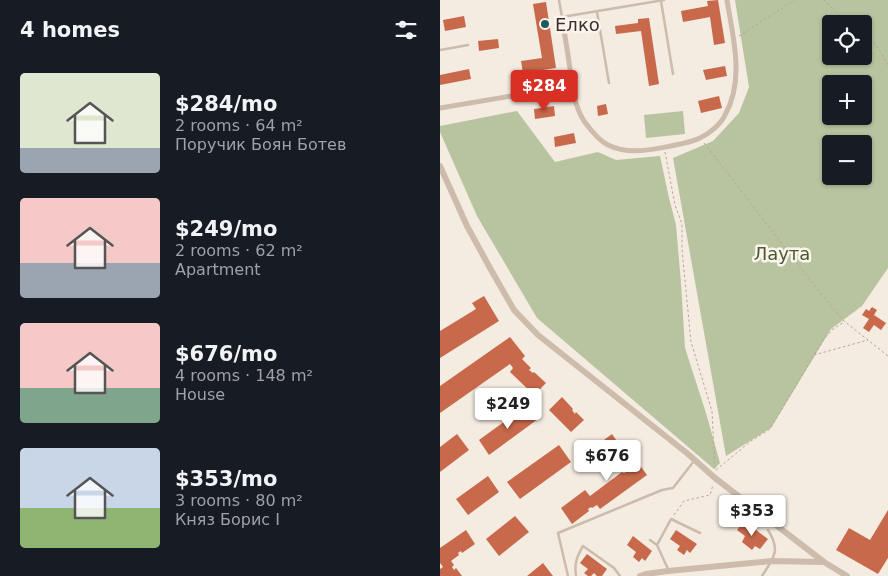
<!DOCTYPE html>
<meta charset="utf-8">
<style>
:root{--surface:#171b24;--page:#20242c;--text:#f1f3f6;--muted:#9ea1a6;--accent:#d93025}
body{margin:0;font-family:"DejaVu Sans",sans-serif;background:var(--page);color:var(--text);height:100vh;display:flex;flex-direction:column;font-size:19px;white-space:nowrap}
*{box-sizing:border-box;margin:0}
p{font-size:16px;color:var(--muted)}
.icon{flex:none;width:28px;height:28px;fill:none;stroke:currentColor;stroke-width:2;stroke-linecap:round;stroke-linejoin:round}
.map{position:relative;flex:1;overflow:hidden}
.sheet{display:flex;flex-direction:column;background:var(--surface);width:440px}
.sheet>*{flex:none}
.tools{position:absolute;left:382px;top:15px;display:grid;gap:10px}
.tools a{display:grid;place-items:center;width:50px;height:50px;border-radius:5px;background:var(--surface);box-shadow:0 1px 4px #0004;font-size:25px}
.price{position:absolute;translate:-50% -42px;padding:0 11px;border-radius:5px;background:#fff;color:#222;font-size:16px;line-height:32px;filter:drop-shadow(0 1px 2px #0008)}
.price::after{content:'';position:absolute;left:50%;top:30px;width:15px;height:11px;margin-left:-8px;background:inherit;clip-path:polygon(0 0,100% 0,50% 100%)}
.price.active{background:var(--accent);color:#fff}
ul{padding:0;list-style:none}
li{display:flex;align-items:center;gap:15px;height:125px;padding:0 20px}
li span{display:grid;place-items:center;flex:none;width:140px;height:100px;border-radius:5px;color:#555}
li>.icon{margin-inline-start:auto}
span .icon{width:60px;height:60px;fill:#fffc;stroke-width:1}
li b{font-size:21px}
h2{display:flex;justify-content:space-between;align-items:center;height:60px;padding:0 20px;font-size:21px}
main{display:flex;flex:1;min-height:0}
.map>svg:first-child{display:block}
</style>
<main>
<section class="sheet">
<h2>4 homes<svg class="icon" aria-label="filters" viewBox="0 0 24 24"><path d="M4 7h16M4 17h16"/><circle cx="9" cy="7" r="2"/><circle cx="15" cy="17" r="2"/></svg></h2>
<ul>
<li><span style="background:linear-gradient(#dfe7d0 75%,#9aa5b1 0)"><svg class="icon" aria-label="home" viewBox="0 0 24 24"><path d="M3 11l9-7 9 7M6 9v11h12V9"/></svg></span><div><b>$284/mo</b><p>2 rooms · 64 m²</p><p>Поручик Боян Ботев</p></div></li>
<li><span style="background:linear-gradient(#f6c9c9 65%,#9aa5b1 0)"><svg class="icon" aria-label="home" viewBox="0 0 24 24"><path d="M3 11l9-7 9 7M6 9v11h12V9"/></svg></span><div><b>$249/mo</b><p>2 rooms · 62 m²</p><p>Apartment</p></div></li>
<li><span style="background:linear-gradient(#f6c9c9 65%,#7fa58c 0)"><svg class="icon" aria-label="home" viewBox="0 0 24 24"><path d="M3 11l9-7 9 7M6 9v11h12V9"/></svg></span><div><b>$676/mo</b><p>4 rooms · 148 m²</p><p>House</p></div></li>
<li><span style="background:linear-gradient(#c9d6e8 60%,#8fb573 0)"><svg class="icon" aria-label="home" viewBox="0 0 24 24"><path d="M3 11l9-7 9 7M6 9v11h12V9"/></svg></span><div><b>$353/mo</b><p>3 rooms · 80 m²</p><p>Княз Борис I</p></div></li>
</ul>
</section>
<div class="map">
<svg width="448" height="576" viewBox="0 0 448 576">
<rect width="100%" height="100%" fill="#f4ebe1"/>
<!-- green -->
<path fill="#b8c4a0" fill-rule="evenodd" d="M 295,0 L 448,0 L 448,268 L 422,306 L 391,329 L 331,428 L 286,456 L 233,158 L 273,141 L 299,113 L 309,87 ZM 391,24 L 424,24 L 424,56 L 391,56 ZM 391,84 L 424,84 L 424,116 L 391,116 ZM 391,144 L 424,144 L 424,176 L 391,176 Z
M 77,111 L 115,162 L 158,152 L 176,160 L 220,156 L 229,198 L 236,225 L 241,283 L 245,348 L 266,413 L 280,463 L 274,469 L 97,318 L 37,216 L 0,132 L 0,126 Z
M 243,111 L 245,134 L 206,138 L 204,115 Z"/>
<!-- building -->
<path fill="#c8694b" d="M 278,0 L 285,43 L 274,45 L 270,17 L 243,22 L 241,11 L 268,6 L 267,1 Z
M 106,2 L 116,68 L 83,73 L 81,61 L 102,58 L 93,4 Z
M 24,16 L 26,27 L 5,31 L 3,20 Z
M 209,18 L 219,84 L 209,86 L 201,31 L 176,34 L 175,26 L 198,23 L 198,19 Z
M 58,39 L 59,48 L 39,51 L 38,41 Z
M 285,66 L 287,76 L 266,80 L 263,70 Z
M 29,69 L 31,79 L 0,85 L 0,75 Z
M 279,96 L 282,108 L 261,113 L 258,101 Z
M 166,104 L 168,114 L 158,116 L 157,106 Z
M 114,106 L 115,116 L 95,119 L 94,109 Z
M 134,133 L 136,143 L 115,147 L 114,137 Z
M 44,296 L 59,321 L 0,358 L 0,331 L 36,309 L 32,303 Z
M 432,307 L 437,310 L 434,315 L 446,323 L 441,330 L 434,325 L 429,332 L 423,328 L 429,319 L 422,315 L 426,309 L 429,311 Z
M 70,337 L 85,356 L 82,359 L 91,368 L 89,370 L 93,373 L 94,372 L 106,383 L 94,395 L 70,372 L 73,368 L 70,364 L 0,413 L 0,386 Z
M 122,397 L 133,409 L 132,410 L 135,414 L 136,412 L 144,420 L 131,432 L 109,410 Z
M 87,405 L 98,419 L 49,455 L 39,440 Z
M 17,434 L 29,450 L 0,472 L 0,447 Z
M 172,434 L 179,444 L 177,445 L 180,449 L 182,448 L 187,455 L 191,453 L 207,475 L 160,509 L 157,505 L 152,508 L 151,507 L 148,509 L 149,511 L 132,524 L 121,508 L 145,490 L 150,496 L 182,472 L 184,473 L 186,472 L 183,467 L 181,469 L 177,463 L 173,466 L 157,445 Z
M 119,445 L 131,462 L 80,499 L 67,482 Z
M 48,476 L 59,492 L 28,515 L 16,499 Z
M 448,510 L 448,558 L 438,574 L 396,550 L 409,528 L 430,540 Z
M 75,516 L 89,532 L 59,556 L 46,539 Z
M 304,521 L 328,539 L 320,549 L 315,546 L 312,550 L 302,542 L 305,536 L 297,530 Z
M 26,530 L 35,544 L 22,553 L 21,551 L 18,553 L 19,555 L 11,561 L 14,565 L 12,567 L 14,570 L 16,568 L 22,576 L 0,576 L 0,569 L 3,567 L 0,563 L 0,548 Z
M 236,530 L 257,544 L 250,553 L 247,550 L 244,555 L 237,550 L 240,546 L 230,539 Z
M 193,536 L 212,551 L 205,561 L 202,558 L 199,562 L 193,557 L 196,552 L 187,545 Z
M 147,554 L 167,569 L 162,576 L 157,576 L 154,573 L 151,576 L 148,576 L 144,573 L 148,569 L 140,563 Z
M 103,563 L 113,576 L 87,576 Z"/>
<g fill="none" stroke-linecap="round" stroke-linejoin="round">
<!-- path -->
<path stroke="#b9a596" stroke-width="1" stroke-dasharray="2.5 2.5" stroke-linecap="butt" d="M 384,0 L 400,16 L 412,24
M 424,30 L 440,51 L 448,65
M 299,36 L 355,0
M 264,143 L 381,294 L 404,321 L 448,356
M 225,152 L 235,205 L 242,224 L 242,250 L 251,342 L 272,411 L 275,470
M 374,355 L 428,340
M 276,470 L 311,441 L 330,429 L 383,340 L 393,329 L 404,322
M 234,515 L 244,501 L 270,495 L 273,485"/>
<!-- service -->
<path stroke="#cdbbac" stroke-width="2.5" d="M 119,0 L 122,17 L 224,0
M 221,1 L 233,74
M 157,12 L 169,83
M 0,50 L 28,45
M 210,540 L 217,545
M 228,569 L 217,545 L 231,519 L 260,533
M 128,576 L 118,533 L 222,490 L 233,488 L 254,461
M 136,576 C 134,564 137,556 143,546 L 174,568 L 180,576
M 322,576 C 334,557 341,551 328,530"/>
<!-- minor -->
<path stroke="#cdbbac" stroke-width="5" d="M 122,17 C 124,32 127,47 129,62 C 132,82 133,104 144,121 C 150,129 158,140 168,145 C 188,155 210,150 231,146 C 241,144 252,142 260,138 C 269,134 281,124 285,115 C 305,79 293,38 287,0
M 0,108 L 132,86"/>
<!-- tertiary -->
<path stroke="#cdbbac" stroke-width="6" d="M 0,166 L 27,226 L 50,268 L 74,310 L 98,335 L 248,454 L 275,478 L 384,562 L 407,576
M 200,576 L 206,574 L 228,571 L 332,561 L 383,562"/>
</g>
<!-- markers -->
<circle fill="#1f5a5e" stroke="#fbf5ee" stroke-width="2" cx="105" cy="24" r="5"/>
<g text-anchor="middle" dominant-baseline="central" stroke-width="5" stroke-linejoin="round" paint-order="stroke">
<!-- poi labels -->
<g font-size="18" fill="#3b302b" stroke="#fbf5ee" text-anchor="start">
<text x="115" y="24">Елко</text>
</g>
<!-- park labels -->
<g font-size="18" fill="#4a5a2e" stroke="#fbf5ee">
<text x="342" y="253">Лаута</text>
</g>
</g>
</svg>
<div class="tools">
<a><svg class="icon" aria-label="locate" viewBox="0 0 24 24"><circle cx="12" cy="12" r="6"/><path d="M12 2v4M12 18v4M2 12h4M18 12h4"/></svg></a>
<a>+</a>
<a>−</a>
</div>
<b class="price active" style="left:104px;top:112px">$284</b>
<b class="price" style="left:68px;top:430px">$249</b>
<b class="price" style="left:167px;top:482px">$676</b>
<b class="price" style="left:312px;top:537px">$353</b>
</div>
</main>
